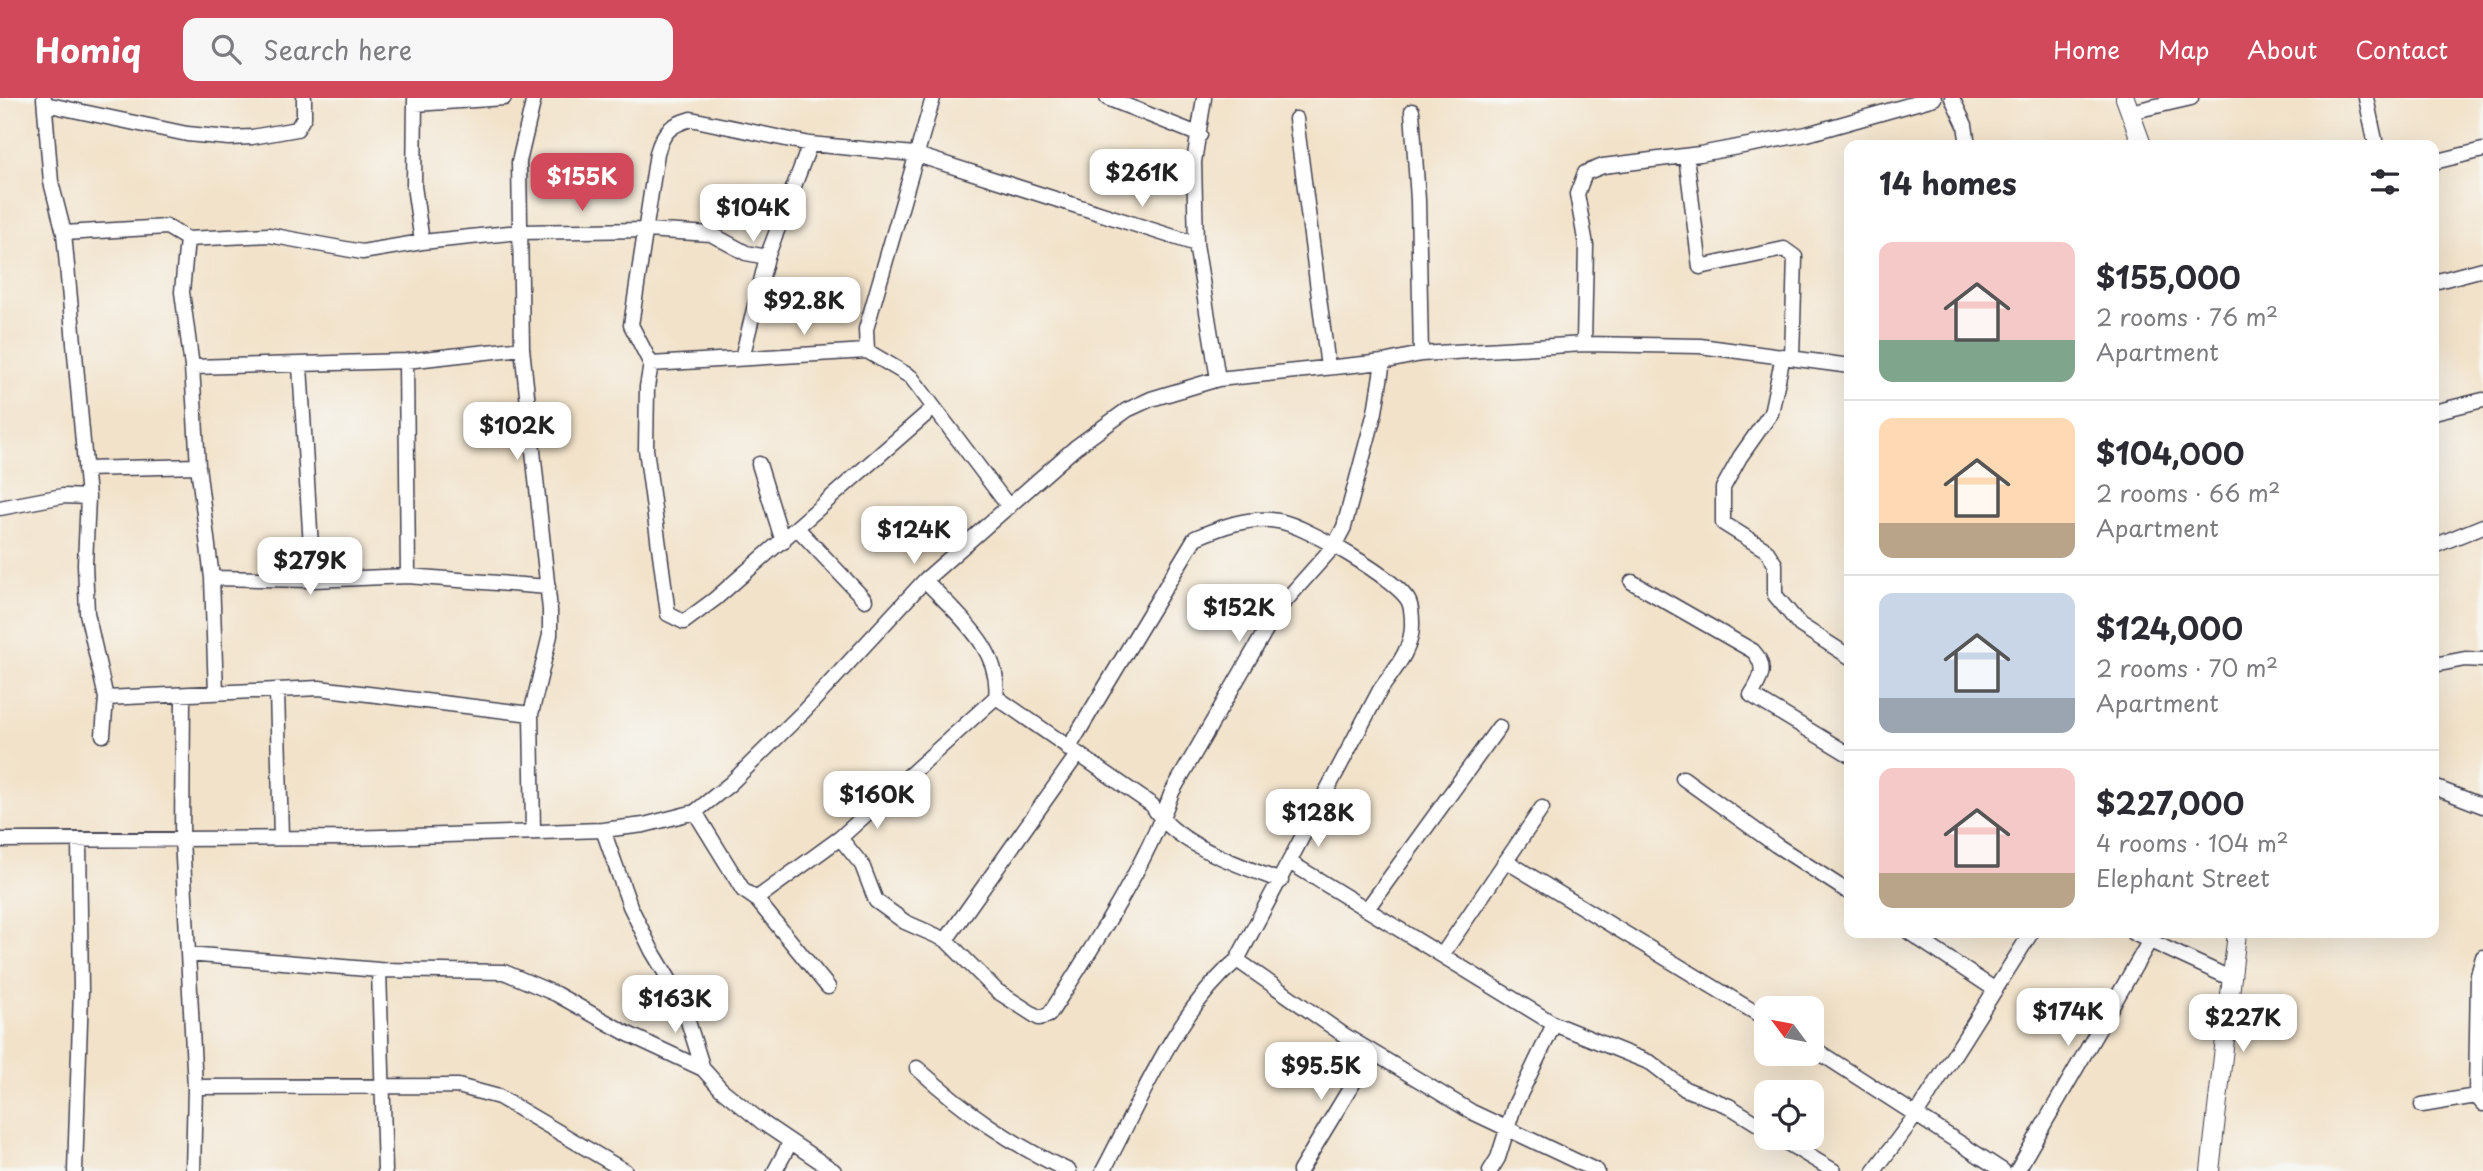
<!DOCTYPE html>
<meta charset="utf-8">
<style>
:root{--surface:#fff;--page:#f7f7f7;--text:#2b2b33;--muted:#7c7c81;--line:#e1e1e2;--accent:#d1495b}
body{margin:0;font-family:"Playpen Sans",sans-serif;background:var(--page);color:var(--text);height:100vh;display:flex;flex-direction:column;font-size:26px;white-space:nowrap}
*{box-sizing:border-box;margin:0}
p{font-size:23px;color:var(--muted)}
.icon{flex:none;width:38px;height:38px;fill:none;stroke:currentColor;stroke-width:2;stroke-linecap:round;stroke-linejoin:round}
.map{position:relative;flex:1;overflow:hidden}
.side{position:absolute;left:1844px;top:42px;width:595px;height:798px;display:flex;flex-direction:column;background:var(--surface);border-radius:14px;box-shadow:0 7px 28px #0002}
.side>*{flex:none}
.needle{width:46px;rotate:302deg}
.fabs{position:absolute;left:1754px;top:898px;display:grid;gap:14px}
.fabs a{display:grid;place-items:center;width:70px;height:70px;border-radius:14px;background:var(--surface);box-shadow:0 7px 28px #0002;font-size:35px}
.price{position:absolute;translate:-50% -60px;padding:0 16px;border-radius:14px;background:#fff;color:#222;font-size:23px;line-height:46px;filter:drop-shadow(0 2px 4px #0008)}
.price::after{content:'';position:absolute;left:50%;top:42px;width:21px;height:16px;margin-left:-10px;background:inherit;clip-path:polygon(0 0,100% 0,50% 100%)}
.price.selected{background:var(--accent);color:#fff}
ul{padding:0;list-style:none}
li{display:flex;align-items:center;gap:21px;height:175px;padding:0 35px}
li+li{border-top:2px solid var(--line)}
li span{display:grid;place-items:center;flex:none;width:196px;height:140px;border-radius:14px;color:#555}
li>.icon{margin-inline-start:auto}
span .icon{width:84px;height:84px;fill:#fffc;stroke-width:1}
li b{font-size:30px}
h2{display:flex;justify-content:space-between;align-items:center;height:84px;padding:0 35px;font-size:30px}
header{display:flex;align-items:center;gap:42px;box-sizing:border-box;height:98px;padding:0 35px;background:var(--accent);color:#fff}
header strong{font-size:33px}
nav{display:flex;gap:38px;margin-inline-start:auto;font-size:24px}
.search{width:490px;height:63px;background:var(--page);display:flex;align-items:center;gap:18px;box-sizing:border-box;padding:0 24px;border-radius:14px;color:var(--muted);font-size:26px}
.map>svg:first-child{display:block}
</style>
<header>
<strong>Homiq</strong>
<div class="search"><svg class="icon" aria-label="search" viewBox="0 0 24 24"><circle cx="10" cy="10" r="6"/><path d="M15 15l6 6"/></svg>Search here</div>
<nav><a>Home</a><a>Map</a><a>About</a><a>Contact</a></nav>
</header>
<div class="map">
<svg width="2483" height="1073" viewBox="0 0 2483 1073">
<rect width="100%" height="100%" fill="#f6f6f2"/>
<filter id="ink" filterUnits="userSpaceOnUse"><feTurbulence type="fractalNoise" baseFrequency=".0143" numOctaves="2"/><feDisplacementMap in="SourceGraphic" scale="14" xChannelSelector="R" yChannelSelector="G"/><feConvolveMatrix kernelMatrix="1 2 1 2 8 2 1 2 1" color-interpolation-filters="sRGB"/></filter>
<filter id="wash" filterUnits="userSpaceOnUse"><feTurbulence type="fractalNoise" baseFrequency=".00686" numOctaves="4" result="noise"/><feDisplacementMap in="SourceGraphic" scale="28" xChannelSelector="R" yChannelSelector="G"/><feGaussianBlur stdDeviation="1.57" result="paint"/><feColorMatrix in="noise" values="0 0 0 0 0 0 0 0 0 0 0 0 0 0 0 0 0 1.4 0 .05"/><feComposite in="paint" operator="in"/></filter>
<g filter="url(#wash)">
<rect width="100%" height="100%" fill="#f2e2c9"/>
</g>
<g filter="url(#ink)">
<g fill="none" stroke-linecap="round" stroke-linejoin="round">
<!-- minor casing -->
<g stroke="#413f50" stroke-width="17">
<path id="minor" d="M 44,0 L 51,84 L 64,135 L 88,399 L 85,466 L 87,515 L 106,600 L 103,637
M 415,0 L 414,88 L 422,144
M 933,0 L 866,231 L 867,253 L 911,279 L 1009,409
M 1107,0 L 1200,37
M 1204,0 L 1194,64 L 1196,146 L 1218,281
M 1952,0 L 1965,27 L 1968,47
M 2366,0 L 2376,47
M 45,6 L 187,36 L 229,40 L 252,39 L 297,31 L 304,19 L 304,0
M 415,6 L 504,0
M 1412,13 L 1418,102 L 1421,256
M 2130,14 L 2191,0
M 1296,21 L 1328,269
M 1686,58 L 1700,169 L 1784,151 L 1795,159 L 1792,259
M 2434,64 L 2483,52
M 64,135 L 167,129 L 187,141 L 269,137 L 362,154 L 422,144 L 519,134 L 646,132 L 711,136 L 746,155 L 767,159
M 187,141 L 182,194 L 192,269 L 198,368 L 212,480 L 216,595
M 2434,184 L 2483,171
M 1584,246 L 1586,147 L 1577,96 L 1585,75 L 1603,68 L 1700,56 L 1807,36 L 1934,0
M 1783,258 L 1771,315 L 1740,359 L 1723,390 L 1723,425 L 1766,452 L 1775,466 L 1775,497 L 1800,527 L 1850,559
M 742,260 L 767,159 L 810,46
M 406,263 L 408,478
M 651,266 L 867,253
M 300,268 L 313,482
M 192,269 L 406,263 L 522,250
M 932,311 L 715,501 L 684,524 L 668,516 L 646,351 L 647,289 L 651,266 L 631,227 L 657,55 C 663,34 670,27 691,21 L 810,46 L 914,56 L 1196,146
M 2434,314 L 2483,302
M 759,366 L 783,444
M 85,371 L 198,368
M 0,410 L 63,398 L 88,399
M 798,431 L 865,502
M 2434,448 L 2483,428
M 212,480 L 313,482 L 408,478 L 548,489
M 925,482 C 955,515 1002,550 996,599 L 840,740 L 862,767 L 876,803 L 905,824 L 946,842 L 997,893 L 1039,920 L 1049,917 C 1094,847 1143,773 1172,694 L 1278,511 L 1334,448 L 1344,429 L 1375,314 L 1383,264
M 1632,484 L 1753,553 C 1768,569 1761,581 1751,597 L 1850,657
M 2434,567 L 2465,561 L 2483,562
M 277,594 L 281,738
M 183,598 L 182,741 L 195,989 L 193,1073
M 996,599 L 1152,707 C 1175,747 1239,767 1281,783
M 106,600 L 319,590 L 531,616
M 1068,651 L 1195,440 C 1221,429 1249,418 1278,423 C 1303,426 1399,482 1409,504 C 1411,509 1412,520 1412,525 C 1413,551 1394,572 1380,592 L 1237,862 C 1175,915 1141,1002 1103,1073
M 1683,680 L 1776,747 L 1850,795
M 2434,689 L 2483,708
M 695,714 L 743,792 L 756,801 L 828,889
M 603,732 L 630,808 L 652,853 L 681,901 L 703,971 L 721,991 L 763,1025 L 834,1073
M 533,733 L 531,616 L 550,537 L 550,512 L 522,250 L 519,64 L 534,0
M 0,742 L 349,740 L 603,732 L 644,727 L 695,714 L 730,686 L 803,614 L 925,482 L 1076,349 L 1127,312 L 1151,301 L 1218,281 L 1383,264 L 1421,256 L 1584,246 L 1700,248 L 1850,268
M 1506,763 L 1766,921
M 1291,765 L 1554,926 L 1651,965 L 1685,991 L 1729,1008 L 1766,1031
M 756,801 L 840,740
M 1367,811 L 1499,629
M 1910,835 L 1994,891
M 2133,835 L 2232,881
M 946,842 L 1077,657
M 188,856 L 379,872 L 504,874 L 556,896 L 626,935 L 703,971
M 1442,857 L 1542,710
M 2483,859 L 2478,877 L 2476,998 L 2483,1006
M 1237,862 L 1344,937 L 1472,1014 L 1597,1073
M 379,872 L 385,1073
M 1811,949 L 2003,1073
M 917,970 C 966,1014 1009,1045 1069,1073
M 195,989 L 458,988 L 499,999 L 625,1073
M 2422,1007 L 2476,998
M 1779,1040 L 1834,1073
M 75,1073 L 81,893 L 79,743
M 775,1073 L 790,1045
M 1300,1073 L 1372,954
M 1490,1073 L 1498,1060 L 1514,1009 L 1554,926
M 1874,1073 L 1916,1017 L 2031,835
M 2017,1073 L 2149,844"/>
</g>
<!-- major casing -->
<g stroke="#413f50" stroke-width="20">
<path id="major" d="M 2125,0 L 2142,47
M 2210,1073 L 2237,835"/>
</g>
<!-- minor -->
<use href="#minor" stroke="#fff" stroke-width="14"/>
<!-- major -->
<use href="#major" stroke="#fff" stroke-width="18"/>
</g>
</g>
</svg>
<div class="fabs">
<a><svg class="needle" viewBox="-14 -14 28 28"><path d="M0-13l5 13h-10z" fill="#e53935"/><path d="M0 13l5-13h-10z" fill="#7c7c81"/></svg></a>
<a><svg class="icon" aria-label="locate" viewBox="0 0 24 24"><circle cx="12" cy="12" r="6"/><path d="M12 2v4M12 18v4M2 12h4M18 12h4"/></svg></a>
</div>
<b class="price" style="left:1142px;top:111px">$261K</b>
<b class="price selected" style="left:582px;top:115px">$155K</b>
<b class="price" style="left:753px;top:146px">$104K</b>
<b class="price" style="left:804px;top:239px">$92.8K</b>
<b class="price" style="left:517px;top:364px">$102K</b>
<b class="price" style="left:914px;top:468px">$124K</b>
<b class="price" style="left:310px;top:499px">$279K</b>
<b class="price" style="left:1239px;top:546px">$152K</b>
<b class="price" style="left:877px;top:733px">$160K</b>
<b class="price" style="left:1318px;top:751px">$128K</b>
<b class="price" style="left:675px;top:937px">$163K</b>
<b class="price" style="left:2068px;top:950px">$174K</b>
<b class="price" style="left:2243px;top:956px">$227K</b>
<b class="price" style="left:1321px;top:1004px">$95.5K</b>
<section class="side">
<h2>14 homes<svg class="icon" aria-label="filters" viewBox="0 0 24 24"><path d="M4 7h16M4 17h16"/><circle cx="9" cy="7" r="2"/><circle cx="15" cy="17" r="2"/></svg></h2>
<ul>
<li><span style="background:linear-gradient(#f6c9c9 70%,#7fa58c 0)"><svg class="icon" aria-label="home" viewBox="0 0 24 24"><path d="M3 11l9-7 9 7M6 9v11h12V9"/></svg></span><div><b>$155,000</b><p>2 rooms · 76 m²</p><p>Apartment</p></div></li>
<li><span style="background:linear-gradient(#ffd9b3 75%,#b9a48a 0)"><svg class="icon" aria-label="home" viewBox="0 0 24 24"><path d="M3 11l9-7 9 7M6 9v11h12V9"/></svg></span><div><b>$104,000</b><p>2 rooms · 66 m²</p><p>Apartment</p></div></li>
<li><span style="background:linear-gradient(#c9d6e8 75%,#9aa5b1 0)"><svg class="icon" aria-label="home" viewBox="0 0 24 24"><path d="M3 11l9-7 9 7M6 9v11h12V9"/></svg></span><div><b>$124,000</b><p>2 rooms · 70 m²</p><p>Apartment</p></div></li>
<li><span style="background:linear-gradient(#f6c9c9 75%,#b9a48a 0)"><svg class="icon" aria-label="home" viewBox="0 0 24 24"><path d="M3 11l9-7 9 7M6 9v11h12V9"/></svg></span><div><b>$227,000</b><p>4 rooms · 104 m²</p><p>Elephant Street</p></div></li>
</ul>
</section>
</div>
